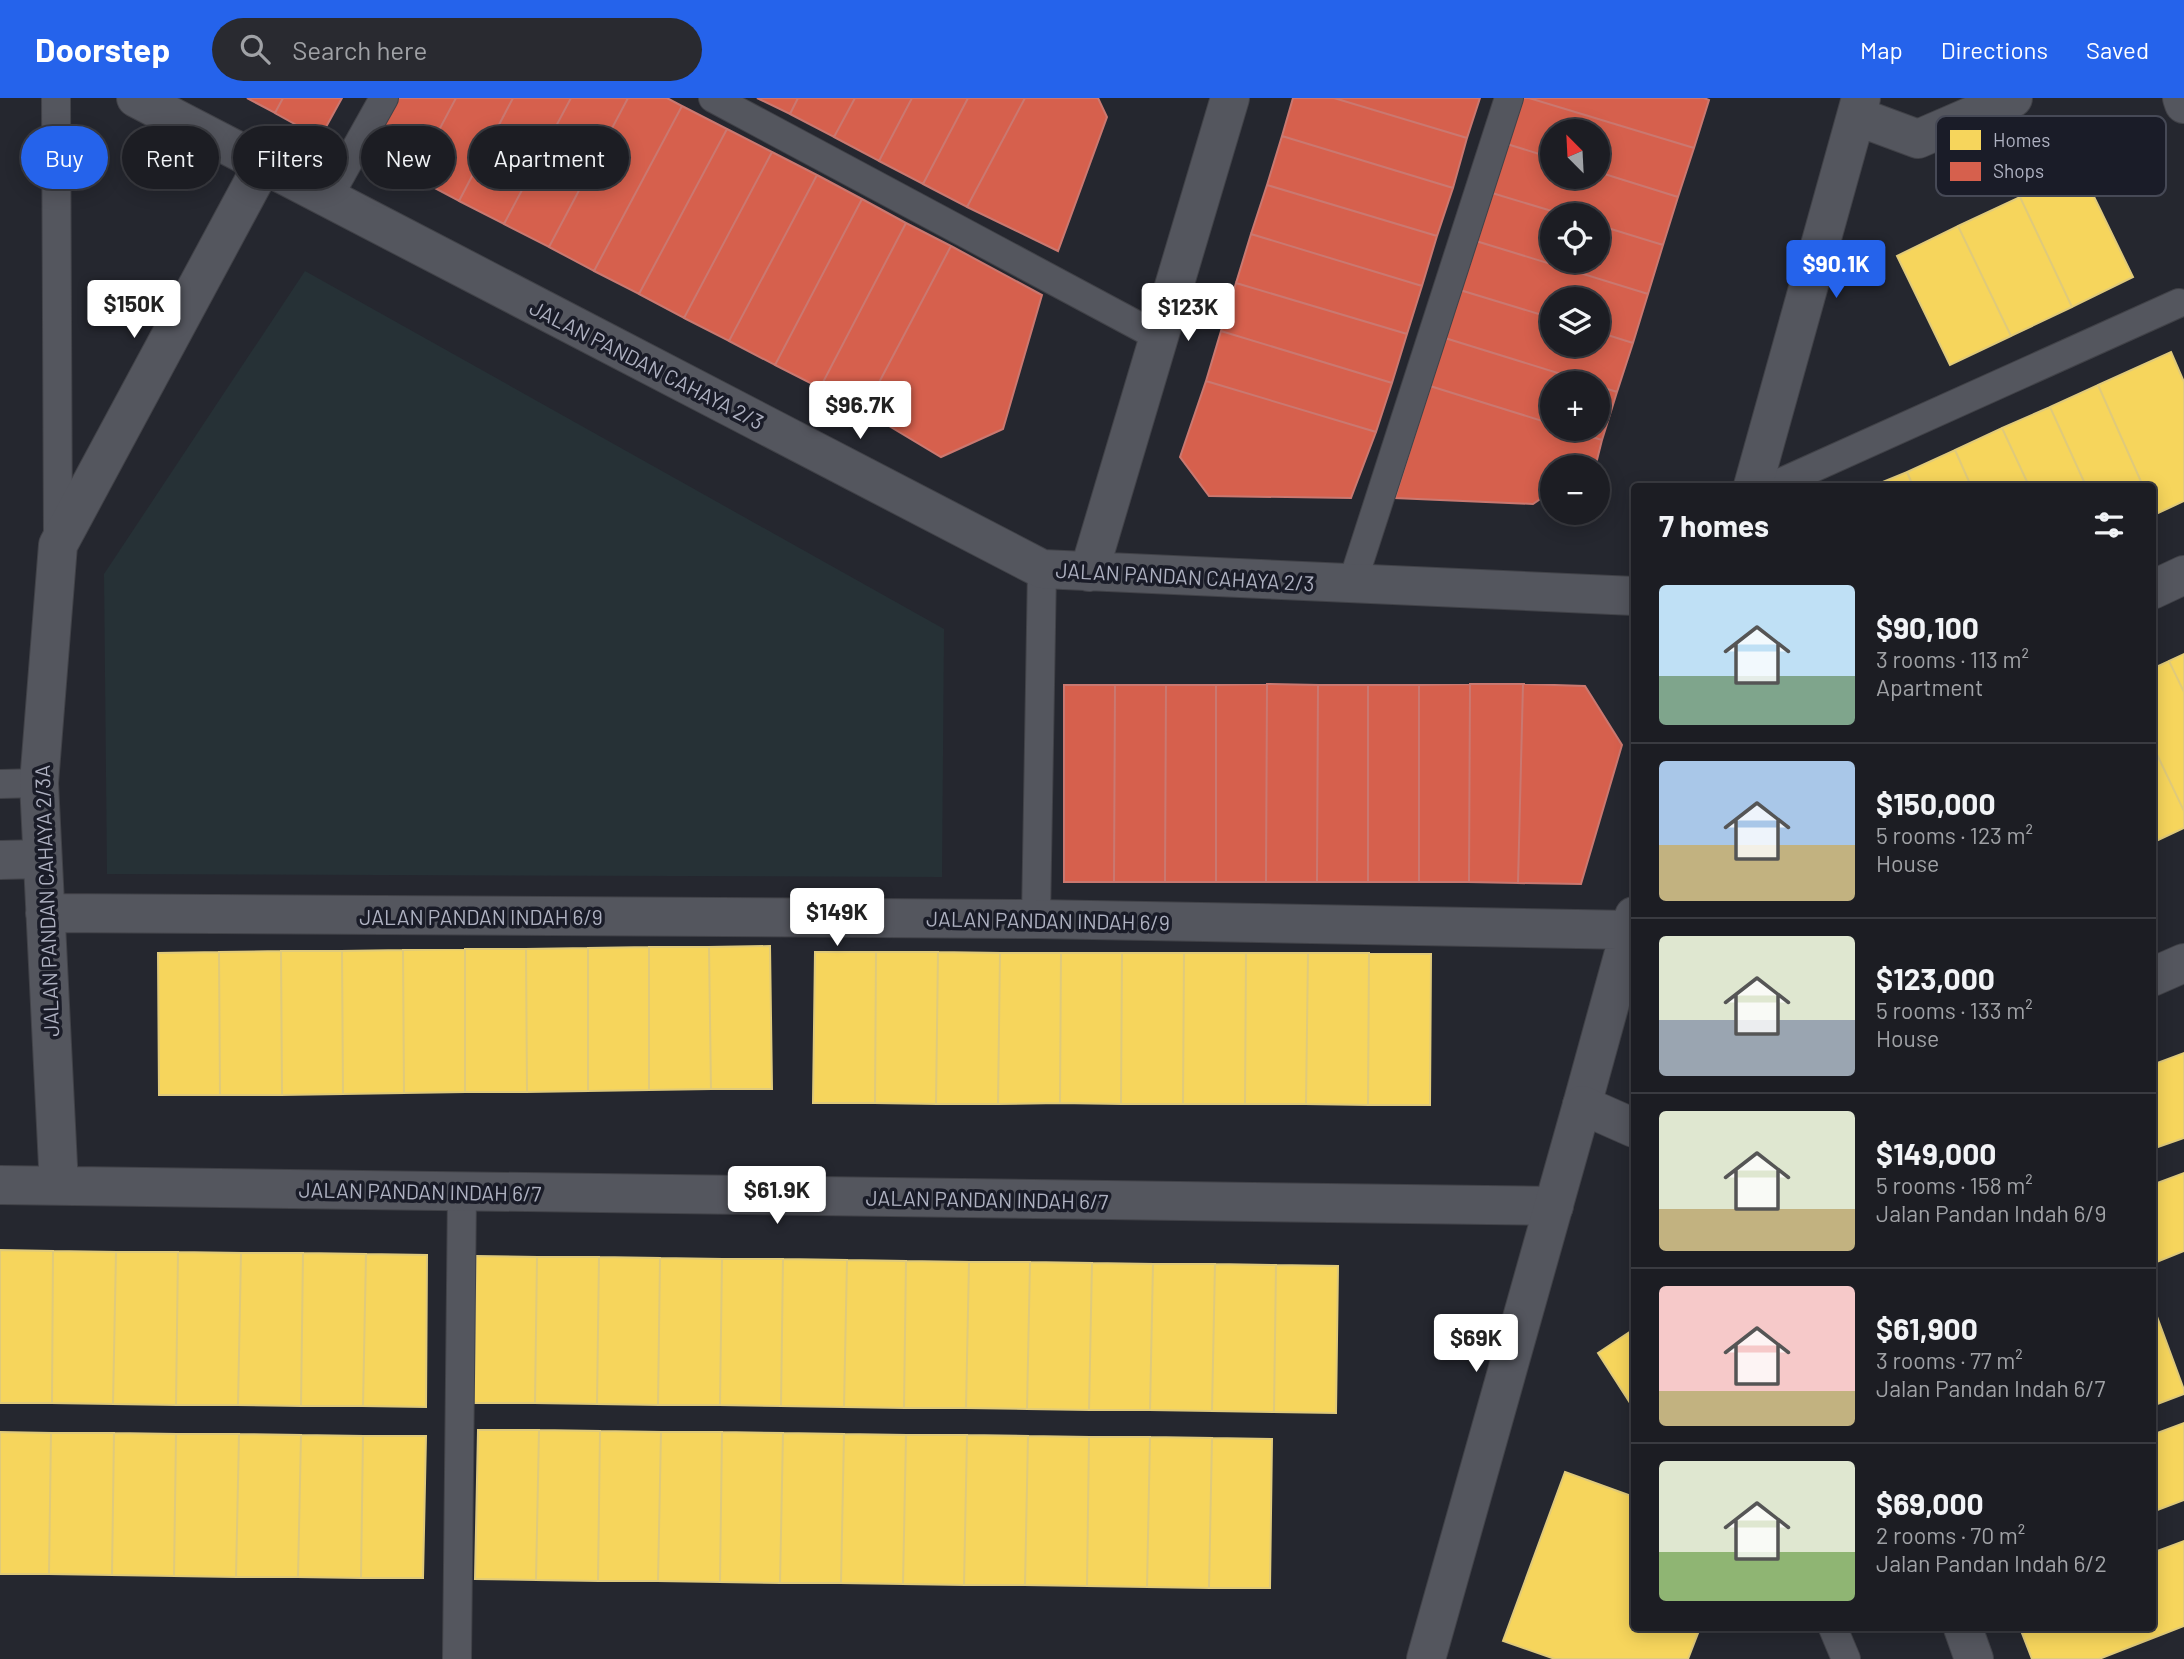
<!DOCTYPE html>
<meta charset="utf-8">
<style>
:root{--surface:#1c1d23;--page:#292a30;--text:#f1f3f6;--muted:#a0a2a6;--line:#3a3b41;--accent:#2563eb}
body{margin:0;font-family:Barlow,sans-serif;background:var(--page);color:var(--text);height:100vh;display:flex;flex-direction:column;font-size:26px;white-space:nowrap}
*{box-sizing:border-box;margin:0}
p{font-size:23px;color:var(--muted)}
.icon{flex:none;width:38px;height:38px;fill:none;stroke:currentColor;stroke-width:2;stroke-linecap:round;stroke-linejoin:round}
.map{position:relative;flex:1;overflow:hidden}
.side{position:absolute;left:1631px;top:385px;width:525px;height:1148px;display:flex;flex-direction:column;background:var(--surface);border-radius:7px;box-shadow:0 4px 18px #0003,0 0 0 2px var(--line)}
.side>*{flex:none}
.guide{position:absolute;left:21px;top:28px;width:665px;height:63px;display:flex;gap:14px}
.needle{width:46px;rotate:336deg}
.buttons{position:absolute;left:1540px;top:21px;display:grid;gap:14px}
.buttons a{display:grid;place-items:center;width:70px;height:70px;border-radius:50%;background:var(--surface);box-shadow:0 4px 18px #0003,0 0 0 2px var(--line);font-size:35px}
.price{position:absolute;translate:-50% -60px;padding:0 16px;border-radius:7px;background:#fff;color:#222;font-size:23px;line-height:46px;filter:drop-shadow(0 2px 4px #0008)}
.price::after{content:'';position:absolute;left:50%;top:42px;width:21px;height:16px;margin-left:-10px;background:inherit;clip-path:polygon(0 0,100% 0,50% 100%)}
.price.on{background:var(--accent);color:#fff}
ul{padding:0;list-style:none}
li{display:flex;align-items:center;gap:21px;height:175px;padding:0 28px}
li+li{border-top:2px solid var(--line)}
li span{display:grid;place-items:center;flex:none;width:196px;height:140px;border-radius:7px;color:#555}
li>.icon{margin-inline-start:auto}
span .icon{width:84px;height:84px;fill:#fffc;stroke-width:1}
li b{font-size:30px}
h2{display:flex;justify-content:space-between;align-items:center;height:84px;padding:0 28px;font-size:30px}
.chip{padding:0 24px;border-radius:32px;background:var(--surface);box-shadow:0 4px 18px #0003,0 0 0 2px var(--line);font-size:24px;line-height:63px}
.chip.on{background:var(--accent);color:#fff}
header{display:flex;align-items:center;gap:42px;box-sizing:border-box;height:98px;padding:0 35px;background:var(--accent);color:#fff}
header strong{font-size:33px}
nav{display:flex;gap:38px;margin-inline-start:auto;font-size:24px}
.search{width:490px;height:63px;background:var(--page);display:flex;align-items:center;gap:18px;box-sizing:border-box;padding:0 24px;border-radius:38px;color:var(--muted);font-size:26px}
.map>svg:first-child{display:block}
</style>
<header>
<strong>Doorstep</strong>
<div class="search"><svg class="icon" aria-label="search" viewBox="0 0 24 24"><circle cx="10" cy="10" r="6"/><path d="M15 15l6 6"/></svg>Search here</div>
<nav><a>Map</a><a>Directions</a><a>Saved</a></nav>
</header>
<div class="map">
<svg width="2184" height="1561" viewBox="0 0 2184 1561">
<rect width="100%" height="100%" fill="#25272f"/>
<!-- green -->
<path fill="#263136" d="M 305,173 L 944,531 L 942,779 L 107,776 L 104,476 Z"/>
<!-- homes -->
<path fill="#f6d55c" stroke="#e0ca7a" stroke-width="2" d="M 2080,70 L 2133,179 L 2072,209 L 2020,99 Z
M 2020,99 L 2072,209 L 2011,238 L 1958,128 Z
M 1958,128 L 2011,238 L 1950,267 L 1897,158 Z
M 2171,254 L 2184,284 L 2184,403 L 2156,416 L 2152,408 L 2152,388 L 2143,388 L 2098,287 Z
M 2098,287 L 2143,388 L 2086,388 L 2050,309 Z
M 2050,309 L 2086,388 L 2029,388 L 2002,330 Z
M 2002,330 L 2029,388 L 1971,388 L 1955,352 Z
M 1955,352 L 1971,388 L 1913,388 L 1907,374 Z
M 1907,374 L 1913,388 L 1873,388 Z
M 2184,556 L 2184,594 L 2169,563 Z
M 2169,563 L 2184,594 L 2184,713 L 2152,646 L 2152,571 Z
M 2152,646 L 2184,713 L 2184,730 L 2152,745 Z
M 770,848 L 772,991 L 711,991 L 709,849 Z
M 649,849 L 709,849 L 711,991 L 649,992 Z
M 649,849 L 649,992 L 588,993 L 588,850 Z
M 588,850 L 588,993 L 527,994 L 526,851 Z
M 465,851 L 526,851 L 527,994 L 465,994 Z
M 465,851 L 465,994 L 404,995 L 403,852 Z
M 403,852 L 404,995 L 343,996 L 342,853 Z
M 281,853 L 342,853 L 343,996 L 282,997 Z
M 281,853 L 282,997 L 220,997 L 219,854 Z
M 219,854 L 220,997 L 159,997 L 158,855 Z
M 815,854 L 876,854 L 875,1005 L 813,1005 Z
M 876,854 L 938,854 L 936,1006 L 875,1005 Z
M 938,854 L 1000,855 L 998,1006 L 936,1006 Z
M 1000,855 L 1061,855 L 1060,1005 L 998,1006 Z
M 1061,855 L 1122,855 L 1121,1006 L 1060,1005 Z
M 1122,855 L 1184,855 L 1183,1006 L 1121,1006 Z
M 1184,855 L 1246,855 L 1245,1006 L 1183,1006 Z
M 1246,855 L 1308,855 L 1306,1006 L 1245,1006 Z
M 1308,855 L 1369,855 L 1368,1007 L 1306,1006 Z
M 1369,855 L 1431,856 L 1430,1007 L 1368,1007 Z
M 2184,955 L 2184,1040 L 2152,1051 L 2152,967 Z
M 2184,1075 L 2184,1153 L 2154,1165 L 2152,1087 Z
M 0,1152 L 53,1153 L 52,1305 L 0,1305 Z
M 53,1153 L 116,1154 L 113,1306 L 52,1305 Z
M 116,1154 L 178,1154 L 176,1307 L 113,1306 Z
M 178,1154 L 241,1155 L 238,1307 L 176,1307 Z
M 241,1155 L 303,1155 L 301,1308 L 238,1307 Z
M 303,1155 L 366,1156 L 363,1308 L 301,1308 Z
M 366,1156 L 427,1157 L 426,1309 L 363,1308 Z
M 476,1158 L 537,1159 L 535,1305 L 474,1305 Z
M 537,1159 L 599,1159 L 597,1306 L 535,1305 Z
M 599,1159 L 660,1160 L 658,1307 L 597,1306 Z
M 660,1160 L 722,1161 L 720,1307 L 658,1307 Z
M 722,1161 L 783,1161 L 781,1308 L 720,1307 Z
M 783,1161 L 847,1162 L 844,1309 L 781,1308 Z
M 847,1162 L 906,1163 L 904,1310 L 844,1309 Z
M 906,1163 L 969,1164 L 966,1310 L 904,1310 Z
M 969,1164 L 1030,1164 L 1027,1311 L 966,1310 Z
M 1030,1164 L 1092,1165 L 1089,1312 L 1027,1311 Z
M 1092,1165 L 1153,1166 L 1150,1312 L 1089,1312 Z
M 1153,1166 L 1215,1166 L 1212,1313 L 1150,1312 Z
M 1215,1166 L 1276,1167 L 1274,1314 L 1212,1313 Z
M 1276,1167 L 1338,1168 L 1336,1315 L 1274,1314 Z
M 2152,1205 L 2184,1292 L 2184,1296 L 2152,1308 Z
M 1634,1231 L 1634,1311 L 1598,1255 Z
M 2184,1325 L 2184,1402 L 2152,1414 L 2152,1337 Z
M 478,1332 L 539,1332 L 536,1482 L 475,1481 Z
M 539,1332 L 600,1333 L 598,1483 L 536,1482 Z
M 600,1333 L 661,1334 L 658,1483 L 598,1483 Z
M 0,1334 L 51,1335 L 49,1476 L 0,1476 Z
M 661,1334 L 722,1334 L 720,1484 L 658,1483 Z
M 722,1334 L 783,1335 L 780,1485 L 720,1484 Z
M 51,1335 L 114,1335 L 112,1477 L 49,1476 Z
M 114,1335 L 176,1336 L 174,1478 L 112,1477 Z
M 783,1335 L 844,1336 L 841,1485 L 780,1485 Z
M 176,1336 L 239,1336 L 236,1479 L 174,1478 Z
M 239,1336 L 301,1337 L 298,1479 L 236,1479 Z
M 844,1336 L 906,1337 L 903,1486 L 841,1485 Z
M 301,1337 L 363,1338 L 361,1480 L 298,1479 Z
M 906,1337 L 967,1337 L 964,1487 L 903,1486 Z
M 967,1337 L 1028,1338 L 1025,1487 L 964,1487 Z
M 363,1338 L 426,1338 L 423,1480 L 361,1480 Z
M 1028,1338 L 1089,1339 L 1087,1488 L 1025,1487 Z
M 1089,1339 L 1150,1339 L 1147,1489 L 1087,1488 Z
M 1150,1339 L 1212,1340 L 1209,1490 L 1147,1489 Z
M 1212,1340 L 1272,1341 L 1270,1490 L 1209,1490 Z
M 1565,1374 L 1634,1399 L 1634,1530 L 1700,1530 L 1688,1561 L 1555,1561 L 1503,1543 Z
M 2184,1443 L 2184,1528 L 2099,1561 L 2032,1561 L 2020,1530 L 2152,1530 L 2152,1455 Z"/>
<!-- shops -->
<path fill="#d6604d" stroke="#ca7870" stroke-width="2" d="M 247,0 L 283,0 L 275,15 Z
M 283,0 L 342,0 L 320,40 L 275,15 Z
M 398,0 L 456,0 L 414,79 L 369,55 Z
M 456,0 L 513,0 L 459,103 L 414,79 Z
M 513,0 L 571,0 L 504,126 L 459,103 Z
M 571,0 L 628,0 L 549,149 L 504,126 Z
M 628,0 L 667,0 L 682,8 L 594,173 L 549,149 Z
M 757,0 L 798,0 L 790,16 Z
M 798,0 L 855,0 L 834,39 L 790,16 Z
M 855,0 L 912,0 L 879,63 L 834,39 Z
M 912,0 L 968,0 L 923,86 L 879,63 Z
M 968,0 L 1025,0 L 967,109 L 923,86 Z
M 1025,0 L 1098,0 L 1107,19 L 1058,153 L 967,109 Z
M 1293,0 L 1334,0 L 1467,40 L 1453,90 L 1282,38 Z
M 1334,0 L 1480,0 L 1467,40 Z
M 1521,0 L 1529,0 L 1694,50 L 1678,99 L 1598,74 L 1598,33 L 1552,33 L 1552,60 L 1507,46 Z
M 1529,0 L 1704,0 L 1709,2 L 1694,50 Z
M 682,8 L 727,31 L 639,196 L 594,173 Z
M 727,31 L 772,54 L 684,220 L 639,196 Z
M 1282,38 L 1453,90 L 1437,138 L 1267,87 Z
M 1507,46 L 1552,60 L 1552,79 L 1598,79 L 1598,74 L 1678,99 L 1663,147 L 1598,127 L 1598,117 L 1565,117 L 1492,95 Z
M 772,54 L 817,77 L 729,243 L 684,220 Z
M 817,77 L 862,101 L 775,267 L 729,243 Z
M 1267,87 L 1437,138 L 1422,188 L 1251,136 Z
M 1492,95 L 1565,117 L 1552,117 L 1552,163 L 1598,163 L 1598,127 L 1663,147 L 1648,196 L 1476,143 Z
M 862,101 L 906,125 L 820,290 L 775,267 Z
M 906,125 L 951,148 L 864,313 L 820,290 Z
M 1251,136 L 1422,188 L 1407,236 L 1236,185 Z
M 1476,143 L 1648,196 L 1633,245 L 1598,234 L 1598,201 L 1552,201 L 1552,220 L 1460,192 Z
M 951,148 L 1042,197 L 1003,331 L 941,359 L 864,313 Z
M 1236,185 L 1407,236 L 1392,285 L 1221,233 Z
M 1460,192 L 1552,220 L 1552,247 L 1598,247 L 1598,234 L 1633,245 L 1617,294 L 1598,288 L 1598,285 L 1590,285 L 1445,240 Z
M 1221,233 L 1392,285 L 1376,334 L 1206,283 Z
M 1445,240 L 1590,285 L 1552,285 L 1552,326 L 1430,288 Z
M 1206,283 L 1376,334 L 1351,400 L 1209,398 L 1180,359 Z
M 1430,288 L 1552,326 L 1552,331 L 1566,331 L 1602,342 L 1597,362 L 1587,369 L 1552,369 L 1552,393 L 1533,406 L 1395,400 Z
M 1598,288 L 1617,294 L 1602,342 L 1566,331 L 1598,331 Z
M 1267,586 L 1266,784 L 1216,784 L 1216,587 Z
M 1267,586 L 1318,587 L 1317,784 L 1266,784 Z
M 1470,586 L 1469,784 L 1419,784 L 1419,587 Z
M 1470,586 L 1523,586 L 1518,785 L 1469,784 Z
M 1523,586 L 1585,588 L 1622,647 L 1581,786 L 1518,785 Z
M 1064,587 L 1115,587 L 1114,784 L 1064,784 Z
M 1115,587 L 1166,587 L 1165,784 L 1114,784 Z
M 1166,587 L 1216,587 L 1216,784 L 1165,784 Z
M 1318,587 L 1368,587 L 1368,784 L 1317,784 Z
M 1368,587 L 1419,587 L 1419,784 L 1368,784 Z"/>
<g fill="none" stroke-linecap="round" stroke-linejoin="round">
<!-- service casing -->
<g stroke="#414248" stroke-width="30">
<path id="service" d="M 56,0 L 58,444
M 713,0 L 1159,239
M 328,100 L 384,0
M 1773,388 L 2179,205
M 1352,486 L 1509,0
M 0,686 L 39,685
M 1036,821 L 1042,471
M 1833,1530 L 1846,1561
M 457,1561 L 462,1094"/>
</g>
<!-- minor casing -->
<g stroke="#414248" stroke-width="40">
<path id="minor" d="M 136,0 L 1042,471 L 1634,498
M 1856,18 L 1918,41 L 2013,0
M 1753,388 L 1861,0
M 1089,474 L 1230,0
M 2152,492 L 2184,477
M 0,762 L 42,761
M 45,815 L 1036,821 L 1630,832
M 1582,1007 L 1634,818
M 0,1087 L 1554,1108
M 59,1088 L 39,685 L 58,447 L 263,66
M 1963,1530 L 1974,1561"/>
</g>
<!-- tertiary casing -->
<g stroke="#414248" stroke-width="40">
<path id="tertiary" d="M 2182,0 L 2184,6
M 2152,879 L 2184,865
M 1426,1561 L 1582,1007 L 1634,1030"/>
</g>
<!-- service -->
<use href="#service" stroke="#54565e" stroke-width="28"/>
<!-- minor -->
<use href="#minor" stroke="#54565e" stroke-width="38"/>
<!-- tertiary -->
<use href="#tertiary" stroke="#54565e" stroke-width="38"/>
</g>
<g text-anchor="middle" dominant-baseline="central" stroke-width="7" stroke-linejoin="round" paint-order="stroke">
<!-- street labels -->
<g font-size="21" fill="#aeb1c1" stroke="#1a1c28">
<text transform="translate(647 266) rotate(27)">JALAN PANDAN CAHAYA 2/3</text>
<text transform="translate(1185 478) rotate(3)">JALAN PANDAN CAHAYA 2/3</text>
<text transform="translate(46 803) rotate(-92)">JALAN PANDAN CAHAYA 2/3A</text>
<text x="481" y="818">JALAN PANDAN INDAH 6/9</text>
<text transform="translate(1048 822) rotate(1)">JALAN PANDAN INDAH 6/9</text>
<text transform="translate(420 1093) rotate(1)">JALAN PANDAN INDAH 6/7</text>
<text transform="translate(987 1101) rotate(1)">JALAN PANDAN INDAH 6/7</text>
</g>
</g>
<!-- legend -->
<rect x="1936" y="18" width="230" height="80" rx="10" fill="#1a1c28" stroke="#464956" stroke-width="2"/>
<rect x="1950" y="32" width="31" height="20" fill="#f6d55c"/>
<rect x="1950" y="64" width="31" height="19" fill="#d6604d"/>
<g font-size="19" fill="#aeb1c1">
<text x="1993" y="49">Homes</text>
<text x="1993" y="80">Shops</text>
</g>
</svg>
<div class="buttons">
<a><svg class="needle" viewBox="-14 -14 28 28"><path d="M0-13l5 13h-10z" fill="#e53935"/><path d="M0 13l5-13h-10z" fill="#a0a2a6"/></svg></a>
<a><svg class="icon" aria-label="locate" viewBox="0 0 24 24"><circle cx="12" cy="12" r="6"/><path d="M12 2v4M12 18v4M2 12h4M18 12h4"/></svg></a>
<a><svg class="icon" aria-label="layers" viewBox="0 0 24 24"><path d="M12 4l9 5-9 5-9-5zM3 14l9 5 9-5"/></svg></a>
<a>+</a>
<a>−</a>
</div>
<b class="price on" style="left:1836px;top:202px">$90.1K</b>
<b class="price" style="left:134px;top:242px">$150K</b>
<b class="price" style="left:1188px;top:245px">$123K</b>
<b class="price" style="left:860px;top:343px">$96.7K</b>
<b class="price" style="left:837px;top:850px">$149K</b>
<b class="price" style="left:777px;top:1128px">$61.9K</b>
<b class="price" style="left:1476px;top:1276px">$69K</b>
<div class="guide">
<a class="chip on">Buy</a>
<a class="chip">Rent</a>
<a class="chip">Filters</a>
<a class="chip">New</a>
<a class="chip">Apartment</a>
</div>
<section class="side">
<h2>7 homes<svg class="icon" aria-label="filters" viewBox="0 0 24 24"><path d="M4 7h16M4 17h16"/><circle cx="9" cy="7" r="2"/><circle cx="15" cy="17" r="2"/></svg></h2>
<ul>
<li><span style="background:linear-gradient(#bfe0f5 65%,#7fa58c 0)"><svg class="icon" aria-label="home" viewBox="0 0 24 24"><path d="M3 11l9-7 9 7M6 9v11h12V9"/></svg></span><div><b>$90,100</b><p>3 rooms · 113 m²</p><p>Apartment</p></div></li>
<li><span style="background:linear-gradient(#a9c7e8 60%,#c2b280 0)"><svg class="icon" aria-label="home" viewBox="0 0 24 24"><path d="M3 11l9-7 9 7M6 9v11h12V9"/></svg></span><div><b>$150,000</b><p>5 rooms · 123 m²</p><p>House</p></div></li>
<li><span style="background:linear-gradient(#dfe7d0 60%,#9aa5b1 0)"><svg class="icon" aria-label="home" viewBox="0 0 24 24"><path d="M3 11l9-7 9 7M6 9v11h12V9"/></svg></span><div><b>$123,000</b><p>5 rooms · 133 m²</p><p>House</p></div></li>
<li><span style="background:linear-gradient(#dfe7d0 70%,#c2b280 0)"><svg class="icon" aria-label="home" viewBox="0 0 24 24"><path d="M3 11l9-7 9 7M6 9v11h12V9"/></svg></span><div><b>$149,000</b><p>5 rooms · 158 m²</p><p>Jalan Pandan Indah 6/9</p></div></li>
<li><span style="background:linear-gradient(#f6c9c9 75%,#c2b280 0)"><svg class="icon" aria-label="home" viewBox="0 0 24 24"><path d="M3 11l9-7 9 7M6 9v11h12V9"/></svg></span><div><b>$61,900</b><p>3 rooms · 77 m²</p><p>Jalan Pandan Indah 6/7</p></div></li>
<li><span style="background:linear-gradient(#dfe7d0 65%,#8fb573 0)"><svg class="icon" aria-label="home" viewBox="0 0 24 24"><path d="M3 11l9-7 9 7M6 9v11h12V9"/></svg></span><div><b>$69,000</b><p>2 rooms · 70 m²</p><p>Jalan Pandan Indah 6/2</p></div></li>
</ul>
</section>
</div>
